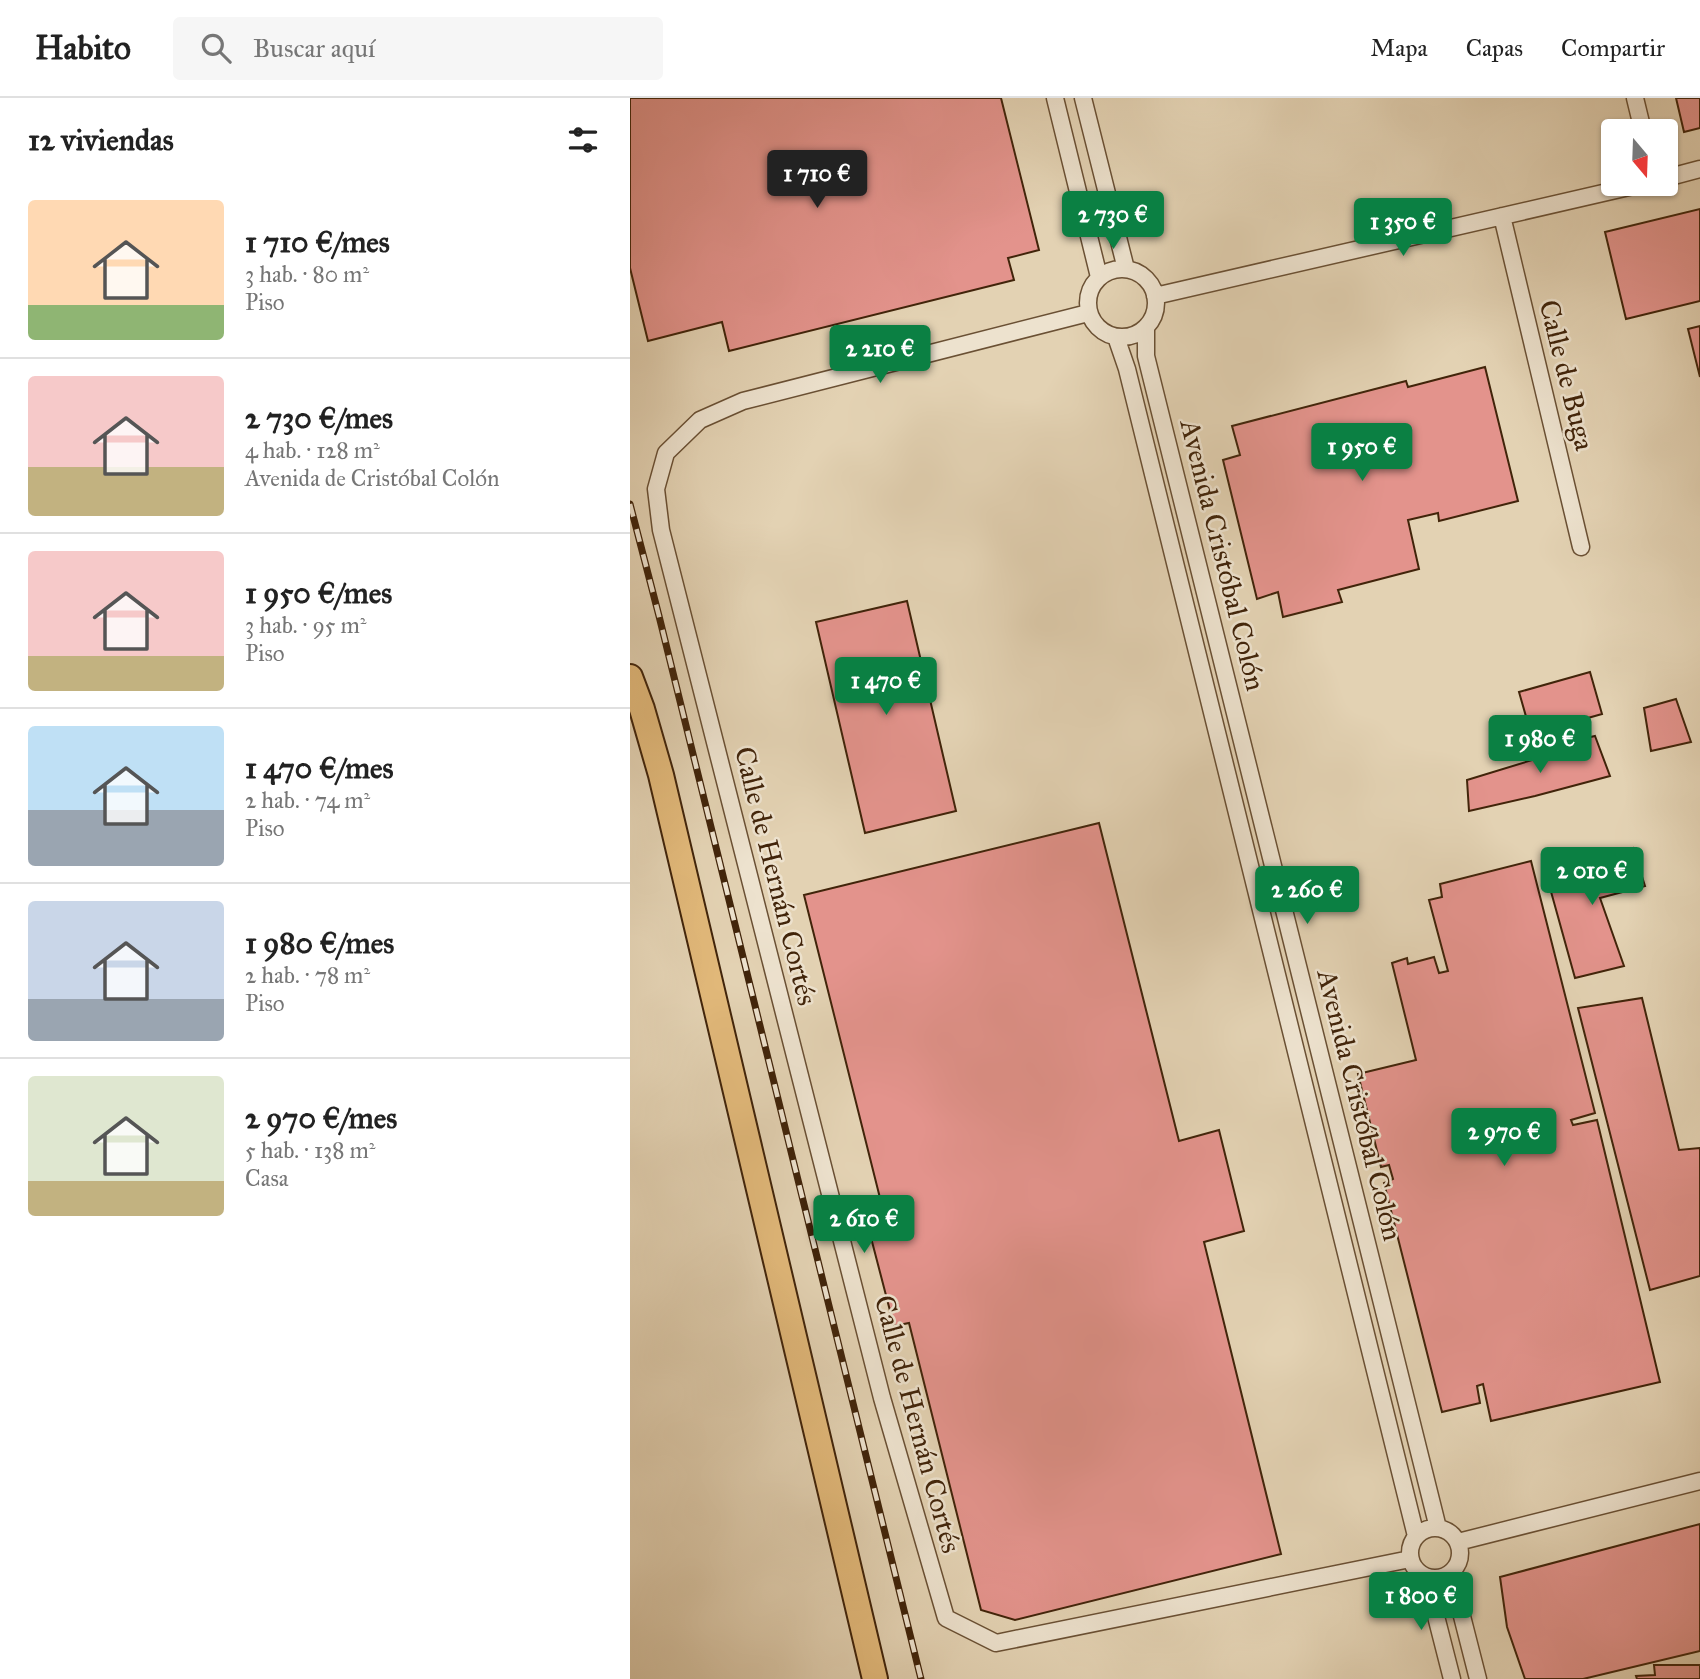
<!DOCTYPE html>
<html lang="es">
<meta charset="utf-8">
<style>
:root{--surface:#fff;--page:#f6f6f6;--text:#222;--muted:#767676;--line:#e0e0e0;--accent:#0b8043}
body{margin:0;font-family:"IM FELL Great Primer",serif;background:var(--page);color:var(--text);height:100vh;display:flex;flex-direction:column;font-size:26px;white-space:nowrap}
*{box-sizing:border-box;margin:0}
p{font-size:23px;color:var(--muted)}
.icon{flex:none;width:38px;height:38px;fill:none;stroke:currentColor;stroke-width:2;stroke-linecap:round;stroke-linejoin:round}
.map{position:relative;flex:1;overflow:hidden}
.side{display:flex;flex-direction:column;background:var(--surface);width:630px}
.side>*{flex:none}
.needle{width:46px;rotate:161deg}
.tools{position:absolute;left:971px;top:21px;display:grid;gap:14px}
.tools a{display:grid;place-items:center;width:77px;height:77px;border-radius:7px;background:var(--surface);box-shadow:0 2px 5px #0004;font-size:35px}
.price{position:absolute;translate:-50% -60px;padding:0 16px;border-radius:7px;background:var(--accent);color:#fff;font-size:23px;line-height:46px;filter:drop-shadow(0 2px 4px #0008)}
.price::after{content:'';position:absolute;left:50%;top:42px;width:21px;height:16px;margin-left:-10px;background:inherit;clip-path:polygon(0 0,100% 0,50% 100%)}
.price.on{background:#222;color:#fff}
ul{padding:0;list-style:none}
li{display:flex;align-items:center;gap:21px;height:175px;padding:0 28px}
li+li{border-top:2px solid var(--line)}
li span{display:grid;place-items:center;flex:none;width:196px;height:140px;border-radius:7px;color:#555}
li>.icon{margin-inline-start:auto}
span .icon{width:84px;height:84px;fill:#fffc;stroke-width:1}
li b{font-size:30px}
h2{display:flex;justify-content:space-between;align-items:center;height:84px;padding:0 28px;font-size:30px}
header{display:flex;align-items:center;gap:42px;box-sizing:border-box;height:98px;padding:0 35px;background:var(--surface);border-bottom:2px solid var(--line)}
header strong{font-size:33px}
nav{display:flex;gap:38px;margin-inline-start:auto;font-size:24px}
.search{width:490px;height:63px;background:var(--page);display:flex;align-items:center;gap:18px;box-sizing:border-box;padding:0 24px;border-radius:7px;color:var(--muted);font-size:26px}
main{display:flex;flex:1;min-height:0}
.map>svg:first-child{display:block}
</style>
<header>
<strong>Habito</strong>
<div class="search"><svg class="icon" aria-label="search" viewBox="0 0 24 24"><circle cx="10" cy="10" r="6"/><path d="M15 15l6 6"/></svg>Buscar aquí</div>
<nav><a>Mapa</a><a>Capas</a><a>Compartir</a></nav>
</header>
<main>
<section class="side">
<h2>12 viviendas<svg class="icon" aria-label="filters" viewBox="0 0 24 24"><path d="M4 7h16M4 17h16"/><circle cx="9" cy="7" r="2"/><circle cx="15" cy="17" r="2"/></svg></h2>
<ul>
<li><span style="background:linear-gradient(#ffd9b3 75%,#8fb573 0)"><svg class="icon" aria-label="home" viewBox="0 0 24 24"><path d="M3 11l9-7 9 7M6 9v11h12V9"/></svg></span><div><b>1 710 €/mes</b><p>3 hab. · 80 m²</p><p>Piso</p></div></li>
<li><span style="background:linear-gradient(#f6c9c9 65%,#c2b280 0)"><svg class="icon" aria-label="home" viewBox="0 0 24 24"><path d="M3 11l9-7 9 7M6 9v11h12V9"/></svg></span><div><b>2 730 €/mes</b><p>4 hab. · 128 m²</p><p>Avenida de Cristóbal Colón</p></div></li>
<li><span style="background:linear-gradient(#f6c9c9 75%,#c2b280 0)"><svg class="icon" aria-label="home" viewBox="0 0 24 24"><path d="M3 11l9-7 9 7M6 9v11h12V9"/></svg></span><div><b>1 950 €/mes</b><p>3 hab. · 95 m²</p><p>Piso</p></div></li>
<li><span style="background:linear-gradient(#bfe0f5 60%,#9aa5b1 0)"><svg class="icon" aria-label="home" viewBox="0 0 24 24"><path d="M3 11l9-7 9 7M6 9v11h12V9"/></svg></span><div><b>1 470 €/mes</b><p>2 hab. · 74 m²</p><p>Piso</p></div></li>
<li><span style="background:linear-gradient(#c9d6e8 70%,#9aa5b1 0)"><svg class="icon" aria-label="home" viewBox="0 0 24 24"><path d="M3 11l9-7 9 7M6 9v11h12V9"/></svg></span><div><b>1 980 €/mes</b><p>2 hab. · 78 m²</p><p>Piso</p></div></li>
<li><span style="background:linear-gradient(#dfe7d0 75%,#c2b280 0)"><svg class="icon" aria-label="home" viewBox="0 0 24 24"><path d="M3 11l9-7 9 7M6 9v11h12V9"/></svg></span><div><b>2 970 €/mes</b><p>5 hab. · 138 m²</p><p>Casa</p></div></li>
</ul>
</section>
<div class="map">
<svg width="1070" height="1581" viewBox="0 0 1070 1581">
<rect width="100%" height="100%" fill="#e3d2b3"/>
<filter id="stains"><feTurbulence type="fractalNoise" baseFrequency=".00286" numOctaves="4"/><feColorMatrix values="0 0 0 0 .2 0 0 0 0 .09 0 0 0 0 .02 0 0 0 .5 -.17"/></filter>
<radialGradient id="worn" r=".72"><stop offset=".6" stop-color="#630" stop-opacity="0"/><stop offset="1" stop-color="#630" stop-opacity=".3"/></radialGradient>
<!-- building -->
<path fill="#e3938c" stroke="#41240a" stroke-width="2" d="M 0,0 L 371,0 L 409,152 L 378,160 L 384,182 L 99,253 L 92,224 L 18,243 L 0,170 Z
M 1046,0 L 1070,0 L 1070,30 L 1054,34 Z
M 1070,111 L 1070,203 L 996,221 L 975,134 Z
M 1070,228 L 1070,279 L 1058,231 Z
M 855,269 L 888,403 L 809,423 L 808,415 L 778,422 L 789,471 L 708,492 L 712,504 L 653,519 L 648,494 L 627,501 L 593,362 L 610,357 L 602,328 L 776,283 L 778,289 Z
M 277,503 L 326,713 L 235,735 L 186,524 Z
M 960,574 L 972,616 L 901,636 L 889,594 Z
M 1046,601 L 1061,644 L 1021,653 L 1014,610 Z
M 965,638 L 980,678 L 905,698 L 839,713 L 837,682 L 922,656 L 918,649 Z
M 469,725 L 549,1043 L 589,1032 L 614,1133 L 574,1144 L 651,1456 L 385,1522 L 351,1512 L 279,1225 L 264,1228 L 233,1109 L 251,1104 L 174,797 Z
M 1003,750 L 1015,788 L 970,800 L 994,868 L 945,880 L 915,772 Z
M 901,763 L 965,1015 L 941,1022 L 943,1027 L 967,1022 L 1030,1284 L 861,1323 L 853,1286 L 847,1288 L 850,1305 L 812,1314 L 754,1085 L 763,1081 L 759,1067 L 751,1069 L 728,976 L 786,962 L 762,865 L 777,860 L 778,866 L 804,859 L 809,875 L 818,873 L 799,802 L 812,799 L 810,786 Z
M 1012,900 L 1049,1052 L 1070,1050 L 1070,1178 L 1020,1192 L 948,910 Z
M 1070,1426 L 1070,1553 L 953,1581 L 895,1581 L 877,1529 L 870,1479 Z
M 1024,1567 L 1070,1567 L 1070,1581 L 1007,1581 L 1006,1578 L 1025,1577 Z"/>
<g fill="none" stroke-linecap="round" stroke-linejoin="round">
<!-- minor casing -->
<g stroke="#6a5034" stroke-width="19">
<path id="minor" d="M 425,0 L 469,179
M 453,0 L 496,171
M 1005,0 L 1013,33
M 1036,80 L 1070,71
M 872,118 L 951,449
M458 205a34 34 0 1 1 68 0a34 34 0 1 1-68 0Z
M 525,198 L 1012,86
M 458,215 L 113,303 L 70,322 L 36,355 L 26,391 L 31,432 L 252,1300 L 316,1520 L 366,1545 L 780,1461
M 516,229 L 516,258 L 808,1430
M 486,239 L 497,271 L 786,1438
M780 1455a25 25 0 1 1 50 0a25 25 0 1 1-50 0Z
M 828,1444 L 1070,1383
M 821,1475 L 848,1581
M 796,1479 L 822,1581"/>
</g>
<!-- primary casing -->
<g stroke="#41240a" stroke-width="28">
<path id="primary" d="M 0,579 L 12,611 L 31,677 L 245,1581"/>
</g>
<!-- minor -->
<use href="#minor" stroke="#ede2ce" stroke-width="16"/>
<!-- primary -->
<use href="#primary" stroke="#e2b97a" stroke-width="24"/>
<!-- rail casing -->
<g stroke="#41240a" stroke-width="7">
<path id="rail" d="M 0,406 L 29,518 L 291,1581"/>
</g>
<!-- rail -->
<use href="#rail" stroke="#ede2ce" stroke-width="4.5" stroke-dasharray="13" stroke-linecap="butt"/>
</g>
<g text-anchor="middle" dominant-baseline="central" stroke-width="5" stroke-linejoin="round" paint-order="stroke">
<!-- street labels -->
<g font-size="28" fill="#41240a" stroke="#ede2ce">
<text transform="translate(937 277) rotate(76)">Calle de Buga</text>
<text transform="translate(593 457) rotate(76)">Avenida Cristóbal Colón</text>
<text transform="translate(146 778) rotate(76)">Calle de Hernán Cortés</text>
<text transform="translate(730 1007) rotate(76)">Avenida Cristóbal Colón</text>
<text transform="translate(288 1326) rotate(75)">Calle de Hernán Cortés</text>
</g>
</g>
<rect width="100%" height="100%" filter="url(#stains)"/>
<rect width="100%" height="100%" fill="url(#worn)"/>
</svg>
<div class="tools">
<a><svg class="needle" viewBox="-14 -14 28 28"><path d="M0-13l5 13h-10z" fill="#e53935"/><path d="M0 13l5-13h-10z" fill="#767676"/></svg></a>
</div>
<b class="price on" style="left:187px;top:112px">1 710 €</b>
<b class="price" style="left:483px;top:153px">2 730 €</b>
<b class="price" style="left:773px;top:160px">1 350 €</b>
<b class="price" style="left:250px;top:287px">2 210 €</b>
<b class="price" style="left:732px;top:385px">1 950 €</b>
<b class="price" style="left:256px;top:619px">1 470 €</b>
<b class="price" style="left:910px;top:677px">1 980 €</b>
<b class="price" style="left:962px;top:809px">2 010 €</b>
<b class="price" style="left:677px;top:828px">2 260 €</b>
<b class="price" style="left:874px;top:1070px">2 970 €</b>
<b class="price" style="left:234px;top:1157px">2 610 €</b>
<b class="price" style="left:791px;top:1534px">1 800 €</b>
</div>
</main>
